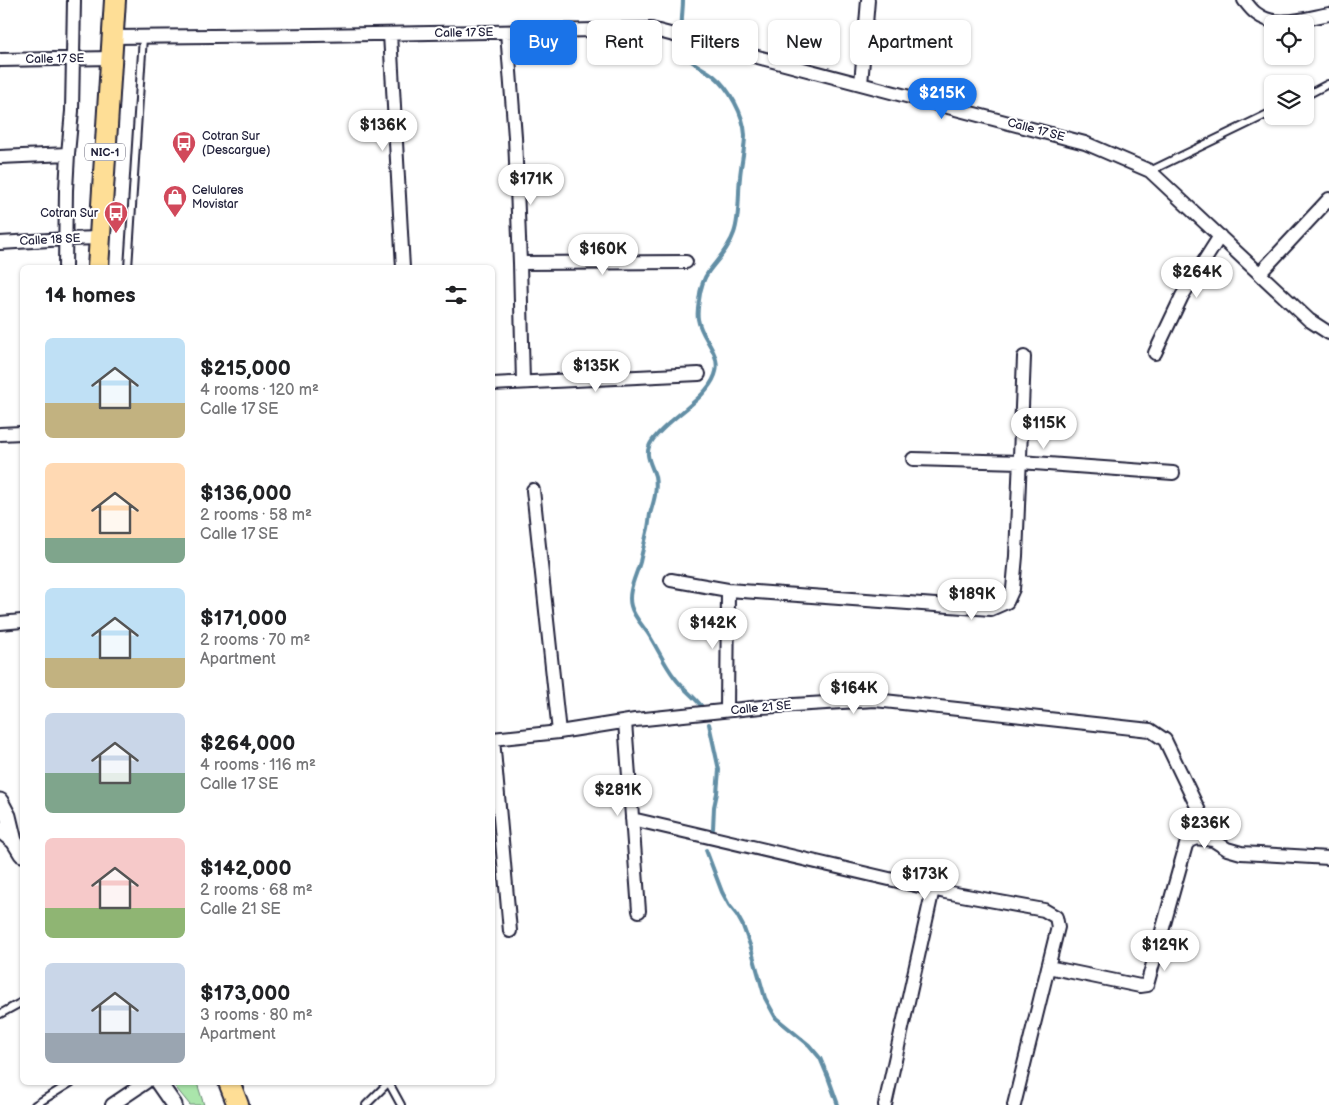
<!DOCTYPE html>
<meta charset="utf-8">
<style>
:root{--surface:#fff;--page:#f6f6f6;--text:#202124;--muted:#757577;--accent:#1a73e8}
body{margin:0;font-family:"Balsamiq Sans",sans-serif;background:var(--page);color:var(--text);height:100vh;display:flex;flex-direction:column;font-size:19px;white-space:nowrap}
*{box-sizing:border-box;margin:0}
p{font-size:16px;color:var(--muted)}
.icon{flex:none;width:28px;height:28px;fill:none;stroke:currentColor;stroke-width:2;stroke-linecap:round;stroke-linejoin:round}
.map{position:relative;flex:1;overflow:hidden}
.panel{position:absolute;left:20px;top:265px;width:475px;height:820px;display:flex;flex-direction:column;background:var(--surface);border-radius:8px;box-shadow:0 1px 4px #0004}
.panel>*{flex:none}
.guide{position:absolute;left:510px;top:20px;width:475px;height:45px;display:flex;gap:10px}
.controls{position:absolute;left:1264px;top:15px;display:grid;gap:10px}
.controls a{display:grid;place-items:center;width:50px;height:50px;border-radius:8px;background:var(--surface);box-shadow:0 1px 4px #0004;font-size:25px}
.price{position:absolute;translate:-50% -42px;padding:0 11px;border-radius:18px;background:#fff;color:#222;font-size:16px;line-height:32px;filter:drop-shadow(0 1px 2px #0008)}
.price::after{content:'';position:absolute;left:50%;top:30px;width:15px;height:11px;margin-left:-8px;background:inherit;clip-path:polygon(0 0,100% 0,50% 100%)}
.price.on{background:var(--accent);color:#fff}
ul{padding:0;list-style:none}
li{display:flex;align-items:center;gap:15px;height:125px;padding:0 25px}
li span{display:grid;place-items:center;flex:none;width:140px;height:100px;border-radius:8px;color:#555}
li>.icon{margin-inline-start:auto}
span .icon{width:60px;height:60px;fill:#fffc;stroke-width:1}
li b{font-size:21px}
h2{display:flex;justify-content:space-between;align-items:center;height:60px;padding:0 25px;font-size:21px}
.pill{padding:0 18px;border-radius:8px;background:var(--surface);box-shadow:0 1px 4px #0004;font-size:18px;line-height:45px}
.pill.on{background:var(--accent);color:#fff}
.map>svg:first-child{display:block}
</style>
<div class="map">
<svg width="1329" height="1105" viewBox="0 0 1329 1105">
<rect width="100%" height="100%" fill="#fff"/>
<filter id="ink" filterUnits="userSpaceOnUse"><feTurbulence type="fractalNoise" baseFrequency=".02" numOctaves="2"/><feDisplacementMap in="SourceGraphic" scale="10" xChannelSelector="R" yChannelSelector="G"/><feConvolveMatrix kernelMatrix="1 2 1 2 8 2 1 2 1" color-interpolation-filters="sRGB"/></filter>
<g filter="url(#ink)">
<!-- green -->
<path fill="#aae5ab" stroke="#668473" d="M 172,1083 L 197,1083 L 204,1105 L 190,1105 Z"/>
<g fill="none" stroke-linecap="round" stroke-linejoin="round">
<!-- stream -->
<path stroke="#628ea5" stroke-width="4" d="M 682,29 C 681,19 683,10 683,0
M 682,45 C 687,64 700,65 714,76 C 729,88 744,115 745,135 C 745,149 741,163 740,177 C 738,195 740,216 734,233 C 729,248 718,259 709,271 C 703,279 700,291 699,300 C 698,306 697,313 698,319 C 701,339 723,354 715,375 C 706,400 668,418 652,441 C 643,454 651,463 655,476 C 656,482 656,489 655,495 C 654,501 652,507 650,514 C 649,520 649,526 647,532 C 645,542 642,552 640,562 C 636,576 627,592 631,606 C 633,615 641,624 647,632 C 657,647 664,664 675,678 C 683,689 695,697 703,708
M 709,724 L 719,770 L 717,793 L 714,807 L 713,829
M 706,850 L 722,892 L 729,905 L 737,915 L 743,926 L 751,948 L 765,998 L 776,1018 L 809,1045 L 820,1058 L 828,1077 L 838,1105"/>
<!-- service casing -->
<g stroke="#22223b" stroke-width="10">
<path id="service" d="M 1305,96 L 1328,84
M 1150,171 L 1272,112
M 128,268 L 143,37
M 0,1014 L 22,1002
M 389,1083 L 401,1105
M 35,1105 L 72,1082
M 366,1105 L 389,1082"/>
</g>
<!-- minor casing -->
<g stroke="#22223b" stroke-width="16">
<path id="minor" d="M 1244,0 C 1248,5 1252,11 1257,14 C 1276,29 1307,18 1329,14
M 507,32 L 515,137 L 520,263 L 523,382
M 390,34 L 403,268
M 112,37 L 315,35 L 651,29 L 1085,143 L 1150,171 L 1309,320 L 1329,333
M 0,60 L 111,58
M 861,84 L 868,0
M 0,157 L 68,154 L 72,111 L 74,0
M 0,243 L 66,239 L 100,238
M 520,263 L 686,262
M 65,268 L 66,190 L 68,154
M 1260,273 L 1329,199
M 1155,353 L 1182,296 L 1220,236
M 492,384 L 699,374
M 0,434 L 22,433
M 913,459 L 1020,462 L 1173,473
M 533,490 L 559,732
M 671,580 L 728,590 L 991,609 L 1007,602 L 1013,589 L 1016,556 L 1024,357
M 0,623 L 22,621
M 727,710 L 728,590
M 625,722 L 639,911
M 492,739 L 559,732 L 635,720 L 761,707 L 875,700 L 1150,730 L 1165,740 L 1213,840 L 1227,849 L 1241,853 L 1329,858
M 493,739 L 510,931
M 632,819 L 945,892 L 1044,910 L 1056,917 L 1058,927 L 1014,1105
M 1048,967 L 1140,986 L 1147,985 L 1186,845 C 1192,835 1203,839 1213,840
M 112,1105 L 146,1082
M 885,1105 L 933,889"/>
</g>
<!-- tertiary casing -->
<g stroke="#22223b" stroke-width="19">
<path id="tertiary" d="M 0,801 L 8,816 L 14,841
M 0,830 L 14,841 L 22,854
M 158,1082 L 174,1105"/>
</g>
<!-- trunk casing -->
<g stroke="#22223b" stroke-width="24">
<path id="trunk" d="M 98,268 L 115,0
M 229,1082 L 238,1105"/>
</g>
<!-- service -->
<use href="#service" stroke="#fff" stroke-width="6"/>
<!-- minor -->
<use href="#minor" stroke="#fff" stroke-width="12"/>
<!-- tertiary -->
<use href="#tertiary" stroke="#fff" stroke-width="15"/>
<!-- trunk -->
<use href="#trunk" stroke="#fede96" stroke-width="20"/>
</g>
</g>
<!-- icons -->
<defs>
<g id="bus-pin" transform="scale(1.25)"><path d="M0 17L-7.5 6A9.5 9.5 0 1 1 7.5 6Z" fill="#d1495b" stroke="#fff"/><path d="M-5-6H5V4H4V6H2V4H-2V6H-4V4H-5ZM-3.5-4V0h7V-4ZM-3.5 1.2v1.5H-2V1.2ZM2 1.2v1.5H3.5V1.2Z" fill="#fff"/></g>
<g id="shop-pin" transform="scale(1.25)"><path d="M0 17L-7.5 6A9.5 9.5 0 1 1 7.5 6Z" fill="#d1495b" stroke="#fff"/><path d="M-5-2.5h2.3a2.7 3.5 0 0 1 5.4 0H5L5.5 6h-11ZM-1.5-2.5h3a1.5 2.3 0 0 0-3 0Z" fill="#fff"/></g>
</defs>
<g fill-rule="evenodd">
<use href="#bus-pin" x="184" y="143"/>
<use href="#shop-pin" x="175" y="197"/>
<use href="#bus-pin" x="116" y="213"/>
</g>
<g text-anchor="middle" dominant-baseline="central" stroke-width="4" stroke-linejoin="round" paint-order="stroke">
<!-- shield labels -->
<rect fill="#fff" stroke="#646476" stroke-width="1" x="85" y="143.5" width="40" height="17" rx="4"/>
<g font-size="11" font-weight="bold" fill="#22223b">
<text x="105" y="152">NIC-1</text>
</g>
<!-- street labels -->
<g font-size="12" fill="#22223b" stroke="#fff">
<text transform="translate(464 33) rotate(-1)">Calle 17 SE</text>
<text transform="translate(55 59) rotate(-1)">Calle 17 SE</text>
<text transform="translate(1036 130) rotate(15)">Calle 17 SE</text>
<text transform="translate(50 240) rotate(-3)">Calle 18 SE</text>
<text transform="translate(761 708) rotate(-5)">Calle 21 SE</text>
</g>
<!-- poi labels -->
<g font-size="12" fill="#22223b" stroke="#fff" text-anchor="start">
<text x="202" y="136">Cotran Sur<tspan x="202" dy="14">(Descargue)</tspan></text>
<text x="192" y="190">Celulares<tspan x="192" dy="14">Movistar</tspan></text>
<text x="98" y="213" text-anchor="end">Cotran Sur</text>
</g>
</g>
</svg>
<div class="controls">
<a><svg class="icon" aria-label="locate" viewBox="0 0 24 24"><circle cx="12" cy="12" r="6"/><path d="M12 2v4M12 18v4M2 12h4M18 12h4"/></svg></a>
<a><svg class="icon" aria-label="layers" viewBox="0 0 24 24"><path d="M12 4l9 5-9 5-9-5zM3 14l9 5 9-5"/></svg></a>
</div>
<b class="price on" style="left:942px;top:120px">$215K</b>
<b class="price" style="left:383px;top:152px">$136K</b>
<b class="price" style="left:531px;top:206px">$171K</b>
<b class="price" style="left:603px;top:276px">$160K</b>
<b class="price" style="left:1197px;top:299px">$264K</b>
<b class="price" style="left:596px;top:393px">$135K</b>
<b class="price" style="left:1044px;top:450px">$115K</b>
<b class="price" style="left:972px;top:621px">$189K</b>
<b class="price" style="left:713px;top:650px">$142K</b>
<b class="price" style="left:854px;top:715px">$164K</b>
<b class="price" style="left:618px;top:817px">$281K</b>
<b class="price" style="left:1205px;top:850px">$236K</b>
<b class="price" style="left:925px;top:901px">$173K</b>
<b class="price" style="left:1165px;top:972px">$129K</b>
<div class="guide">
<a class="pill on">Buy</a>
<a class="pill">Rent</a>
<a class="pill">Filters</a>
<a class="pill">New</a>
<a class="pill">Apartment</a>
</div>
<section class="panel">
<h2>14 homes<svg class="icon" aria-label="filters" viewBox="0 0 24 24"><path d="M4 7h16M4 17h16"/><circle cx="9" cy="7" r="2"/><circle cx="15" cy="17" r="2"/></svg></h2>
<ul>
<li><span style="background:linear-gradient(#bfe0f5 65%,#c2b280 0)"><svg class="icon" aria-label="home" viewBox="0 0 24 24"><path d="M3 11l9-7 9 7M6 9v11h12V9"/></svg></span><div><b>$215,000</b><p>4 rooms · 120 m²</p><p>Calle 17 SE</p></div></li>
<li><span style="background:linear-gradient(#ffd9b3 75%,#7fa58c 0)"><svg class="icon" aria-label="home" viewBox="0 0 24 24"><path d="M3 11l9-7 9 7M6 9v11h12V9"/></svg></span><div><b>$136,000</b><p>2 rooms · 58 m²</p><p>Calle 17 SE</p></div></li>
<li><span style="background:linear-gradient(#bfe0f5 70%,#c2b280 0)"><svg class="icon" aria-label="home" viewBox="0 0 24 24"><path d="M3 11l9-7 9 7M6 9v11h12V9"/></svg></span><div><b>$171,000</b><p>2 rooms · 70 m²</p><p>Apartment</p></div></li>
<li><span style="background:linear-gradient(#c9d6e8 60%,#7fa58c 0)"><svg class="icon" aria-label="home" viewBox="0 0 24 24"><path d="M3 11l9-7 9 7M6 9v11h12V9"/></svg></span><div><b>$264,000</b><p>4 rooms · 116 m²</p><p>Calle 17 SE</p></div></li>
<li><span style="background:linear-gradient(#f6c9c9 70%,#8fb573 0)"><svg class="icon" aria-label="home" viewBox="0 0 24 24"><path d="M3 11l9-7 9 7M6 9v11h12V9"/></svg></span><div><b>$142,000</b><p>2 rooms · 68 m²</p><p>Calle 21 SE</p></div></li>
<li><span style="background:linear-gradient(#c9d6e8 70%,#9aa5b1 0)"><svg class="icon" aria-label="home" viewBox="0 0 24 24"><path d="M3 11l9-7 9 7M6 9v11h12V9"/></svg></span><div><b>$173,000</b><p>3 rooms · 80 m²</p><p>Apartment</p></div></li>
</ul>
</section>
</div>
